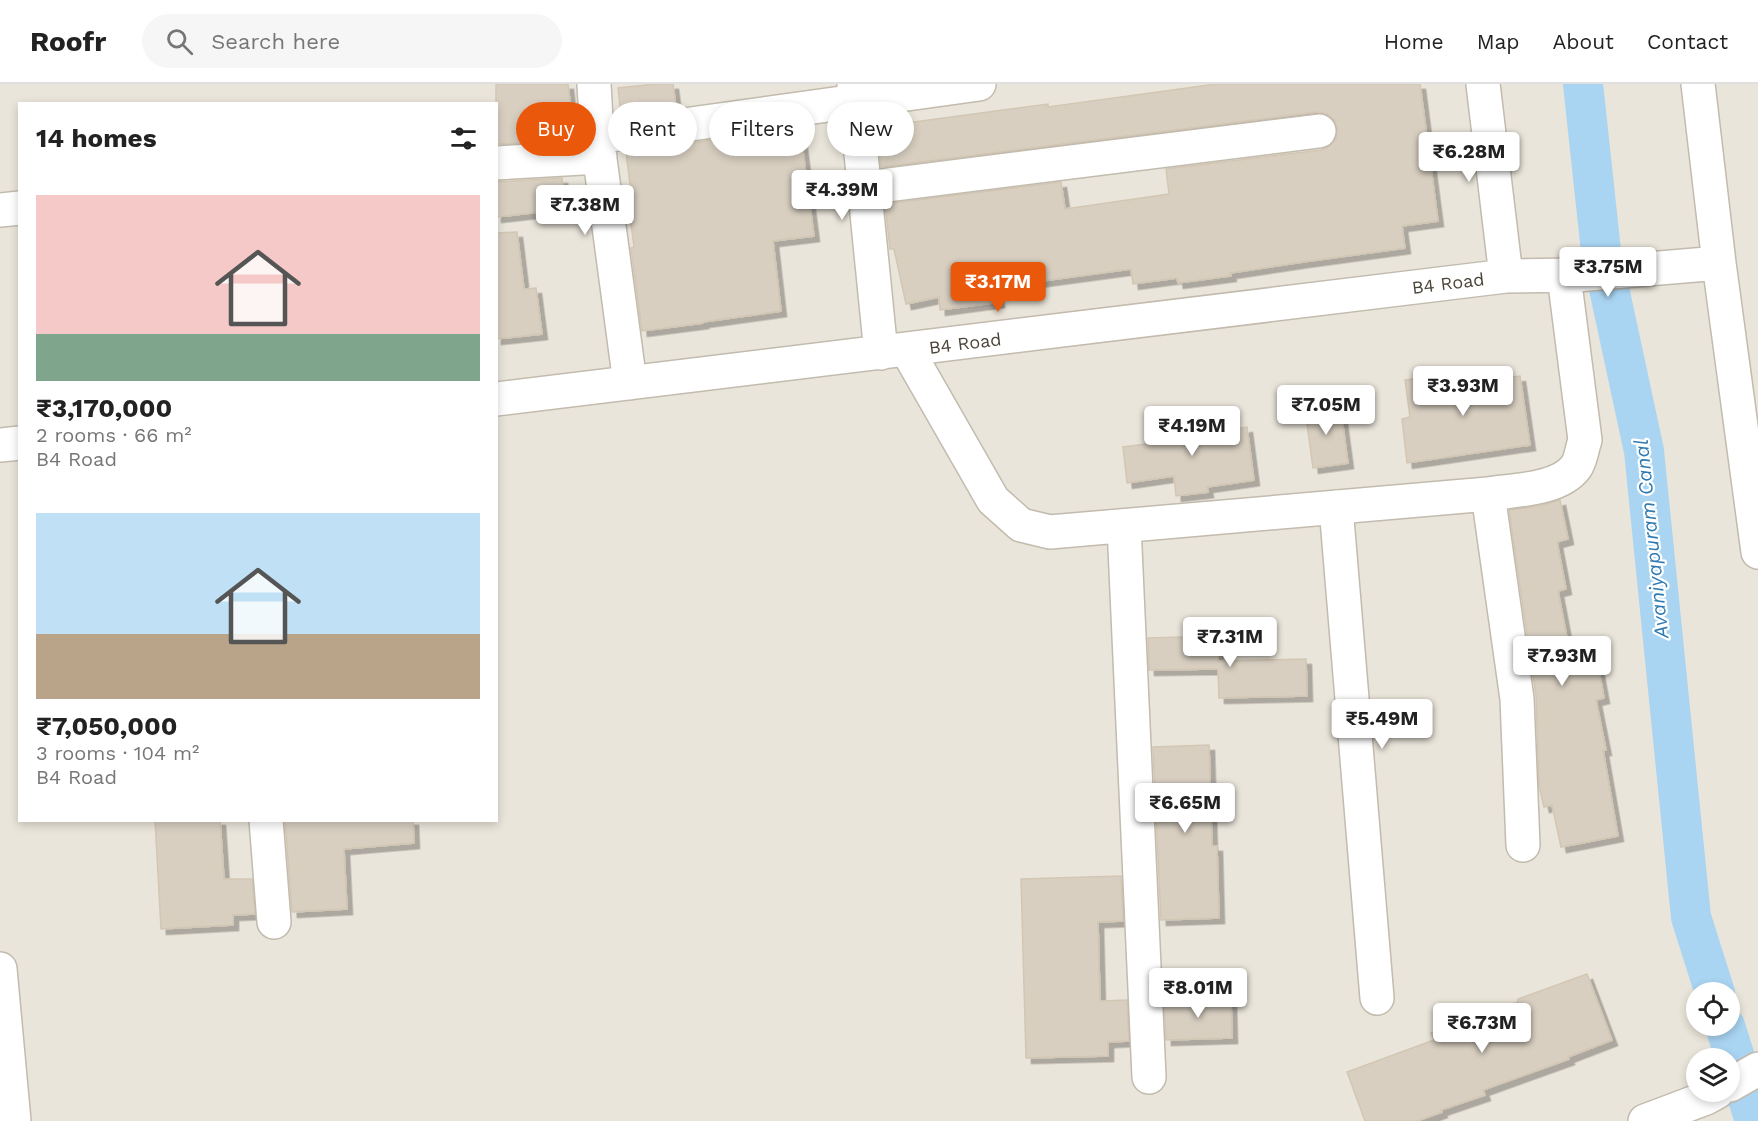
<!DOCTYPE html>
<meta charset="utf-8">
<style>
:root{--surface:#fff;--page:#f6f6f6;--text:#222;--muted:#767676;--line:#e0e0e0;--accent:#ea580c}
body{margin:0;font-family:"Work Sans",sans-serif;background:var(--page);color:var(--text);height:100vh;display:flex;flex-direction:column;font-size:22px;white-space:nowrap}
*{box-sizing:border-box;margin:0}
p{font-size:20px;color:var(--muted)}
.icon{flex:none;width:33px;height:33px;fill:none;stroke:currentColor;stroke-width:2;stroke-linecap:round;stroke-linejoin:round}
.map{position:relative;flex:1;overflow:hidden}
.sheet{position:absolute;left:18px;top:18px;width:480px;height:720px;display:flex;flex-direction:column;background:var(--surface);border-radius:0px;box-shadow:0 3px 9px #0003}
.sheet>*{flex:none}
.hud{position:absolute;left:516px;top:18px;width:570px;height:54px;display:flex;gap:12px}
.tools{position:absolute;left:1686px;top:898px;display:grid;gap:12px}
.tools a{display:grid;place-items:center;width:54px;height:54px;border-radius:50%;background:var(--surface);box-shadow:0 3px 9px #0003;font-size:30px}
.price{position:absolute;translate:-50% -51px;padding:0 14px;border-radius:6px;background:#fff;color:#222;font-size:20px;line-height:39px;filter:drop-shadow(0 2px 3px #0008)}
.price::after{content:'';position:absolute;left:50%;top:36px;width:18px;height:14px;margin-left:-9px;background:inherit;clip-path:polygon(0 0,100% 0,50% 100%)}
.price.current{background:var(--accent);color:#fff}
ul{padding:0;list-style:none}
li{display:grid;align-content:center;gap:12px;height:318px;padding:0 18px}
li span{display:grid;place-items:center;height:186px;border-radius:0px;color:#555}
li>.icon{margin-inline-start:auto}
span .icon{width:108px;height:108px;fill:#fffc;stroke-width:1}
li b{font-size:26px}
h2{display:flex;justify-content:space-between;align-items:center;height:72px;padding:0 18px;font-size:26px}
.pill{padding:0 21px;border-radius:27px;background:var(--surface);box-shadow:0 3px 9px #0003;font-size:21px;line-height:54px}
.pill.current{background:var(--accent);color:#fff}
header{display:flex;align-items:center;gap:36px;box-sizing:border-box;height:84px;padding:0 30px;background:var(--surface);border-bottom:2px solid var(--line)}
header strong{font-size:28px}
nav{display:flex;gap:33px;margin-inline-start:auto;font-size:21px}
.search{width:420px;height:54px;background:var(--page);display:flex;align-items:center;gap:15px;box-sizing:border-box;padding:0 21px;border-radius:33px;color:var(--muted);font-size:22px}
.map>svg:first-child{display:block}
</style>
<header>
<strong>Roofr</strong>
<div class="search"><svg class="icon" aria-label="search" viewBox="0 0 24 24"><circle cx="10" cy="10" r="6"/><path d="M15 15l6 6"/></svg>Search here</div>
<nav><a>Home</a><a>Map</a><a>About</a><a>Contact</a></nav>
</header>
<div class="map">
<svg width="1758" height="1037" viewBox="0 0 1758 1037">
<defs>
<filter id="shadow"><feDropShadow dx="5.5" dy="5.5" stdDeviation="0" flood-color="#0004"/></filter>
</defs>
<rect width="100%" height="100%" fill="#f6f3ec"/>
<!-- residential -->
<path fill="#eae5da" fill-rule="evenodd" d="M 0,0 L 1758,0 L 1758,1037 L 0,1037 ZM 20,20 L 496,20 L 496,736 L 20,736 ZM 1696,909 L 1730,909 L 1730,942 L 1696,942 ZM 1696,975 L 1730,975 L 1730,1008 L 1696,1008 Z"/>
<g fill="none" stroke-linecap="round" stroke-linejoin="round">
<!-- canal -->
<path stroke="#a9d4f2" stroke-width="40" d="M 1583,0 L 1601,167 L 1644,367 L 1691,833 L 1715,909
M 1725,942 L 1755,1037"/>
</g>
<!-- building -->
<path fill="#d8cfc1" stroke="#d3c7b4" stroke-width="1.5" filter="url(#shadow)" d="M 496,0 L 568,0 L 571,27 L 554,29 L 558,57 L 496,60 Z
M 655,0 L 673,0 L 676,23 L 621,31 L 618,4 Z
M 1216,0 L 1420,0 L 1438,137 L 1402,142 L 1405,164 L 1303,178 L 1230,189 L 1231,192 L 1178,199 L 1177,194 L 1133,200 L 1131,185 L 997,203 L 999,218 L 940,226 L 939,213 L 906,220 L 894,165 L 890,165 L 885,120 L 1061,98 L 1065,125 L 1169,110 L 1166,85 L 1321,66 L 1330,62 L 1336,55 L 1337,44 L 1334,36 L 1327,30 L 1317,28 L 881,83 L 877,43 L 1048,20 L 1048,23 Z
M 800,44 L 814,152 L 773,157 L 781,227 L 703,238 L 703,239 L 642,247 L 631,164 L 634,163 L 628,116 L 632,116 L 626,68 Z
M 562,94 L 566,125 L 496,133 L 496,98 Z
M 517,148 L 524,205 L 536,204 L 542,250 L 496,255 L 496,149 Z
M 1455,290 L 1456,300 L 1520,292 L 1530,361 L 1407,379 L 1402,335 L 1410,333 L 1405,296 Z
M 1340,320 L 1348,379 L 1313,384 L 1305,325 Z
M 1197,329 L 1200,350 L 1247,343 L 1254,396 L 1207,403 L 1208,408 L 1176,412 L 1174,392 L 1127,399 L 1123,363 L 1169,357 L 1166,333 Z
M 1560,416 L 1568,455 L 1557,458 L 1566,505 L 1558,507 L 1570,570 L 1595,565 L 1604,614 L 1596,616 L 1606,666 L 1603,666 L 1618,752 L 1561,763 L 1552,721 L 1544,723 L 1539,702 L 1536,612 L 1509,426 L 1539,422 Z
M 1218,552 L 1218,577 L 1306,575 L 1307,612 L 1219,614 L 1218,585 L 1149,586 L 1148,554 Z
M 1209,661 L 1212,762 L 1217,762 L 1219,834 L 1161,836 L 1153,663 Z
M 155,736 L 220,736 L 224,795 L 252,795 L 255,830 L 233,831 L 233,841 L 161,845 Z
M 285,736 L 413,736 L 414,759 L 344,765 L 347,825 L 292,828 Z
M 1121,792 L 1123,837 L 1098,838 L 1100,917 L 1127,916 L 1129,957 L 1108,958 L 1108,972 L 1026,974 L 1021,795 Z
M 1587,890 L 1612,956 L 1568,973 L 1569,975 L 1483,1006 L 1485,1011 L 1441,1026 L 1442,1028 L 1417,1037 L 1365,1037 L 1347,988 L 1434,956 L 1431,949 L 1518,918 L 1518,915 Z
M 1231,914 L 1232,954 L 1166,956 L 1164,915 Z"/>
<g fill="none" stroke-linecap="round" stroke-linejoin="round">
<!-- minor casing -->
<g stroke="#c2bbae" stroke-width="36">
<path id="minor" d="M 594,0 L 597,53 L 630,299
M 854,0 L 881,269
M 1483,0 L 1506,192
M 1698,0 L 1719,179 L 1758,468
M 597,53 L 979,0
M 496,79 L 600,73
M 864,104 L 1319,47
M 0,126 L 20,124
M 907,266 L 993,416 L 1021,441 L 1050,448 L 1488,410 C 1514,406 1559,406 1576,383 C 1581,376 1582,364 1585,356 L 1564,192
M 496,315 L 1506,192 L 1576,191 L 1719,179
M 0,361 L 20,359
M 1488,410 L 1517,615 L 1523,761
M 1336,423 L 1377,914
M 1124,442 L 1149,993
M 266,736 L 274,838
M 0,885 L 14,1037
M 1730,1001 L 1758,985
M 1645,1037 L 1706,1014 L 1717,1008"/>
</g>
<!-- minor -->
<use href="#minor" stroke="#fff" stroke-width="33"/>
</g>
<g text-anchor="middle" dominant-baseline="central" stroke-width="4.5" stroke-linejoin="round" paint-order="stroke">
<!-- street labels -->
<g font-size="18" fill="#4b4439" stroke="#fff">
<text transform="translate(1448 199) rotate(-7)">B4 Road</text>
<text transform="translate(965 259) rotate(-7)">B4 Road</text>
</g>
<!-- water labels -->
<g font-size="20" font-style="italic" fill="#2e7ab2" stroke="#fff">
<text transform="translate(1651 455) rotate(-96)">Avaniyapuram Canal</text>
</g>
</g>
</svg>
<div class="tools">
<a><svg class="icon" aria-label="locate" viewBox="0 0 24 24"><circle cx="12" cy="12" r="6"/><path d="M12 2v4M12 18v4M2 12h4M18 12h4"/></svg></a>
<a><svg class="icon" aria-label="layers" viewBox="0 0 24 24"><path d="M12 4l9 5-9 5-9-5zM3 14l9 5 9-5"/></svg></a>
</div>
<b class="price" style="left:1469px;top:99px">₹6.28M</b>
<b class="price" style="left:842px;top:137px">₹4.39M</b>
<b class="price" style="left:585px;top:152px">₹7.38M</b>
<b class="price" style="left:1608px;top:214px">₹3.75M</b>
<b class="price current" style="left:998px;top:229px">₹3.17M</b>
<b class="price" style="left:1463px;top:333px">₹3.93M</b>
<b class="price" style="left:1326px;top:352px">₹7.05M</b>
<b class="price" style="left:1192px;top:373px">₹4.19M</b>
<b class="price" style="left:1230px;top:584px">₹7.31M</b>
<b class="price" style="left:1562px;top:603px">₹7.93M</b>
<b class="price" style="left:1382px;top:666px">₹5.49M</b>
<b class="price" style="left:1185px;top:750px">₹6.65M</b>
<b class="price" style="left:1198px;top:935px">₹8.01M</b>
<b class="price" style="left:1482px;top:970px">₹6.73M</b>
<div class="hud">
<a class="pill current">Buy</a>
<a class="pill">Rent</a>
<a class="pill">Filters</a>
<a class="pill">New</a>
</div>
<section class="sheet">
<h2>14 homes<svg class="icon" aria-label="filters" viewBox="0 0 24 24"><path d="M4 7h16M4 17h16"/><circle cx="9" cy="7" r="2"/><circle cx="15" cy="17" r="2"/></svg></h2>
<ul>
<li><span style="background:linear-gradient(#f6c9c9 75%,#7fa58c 0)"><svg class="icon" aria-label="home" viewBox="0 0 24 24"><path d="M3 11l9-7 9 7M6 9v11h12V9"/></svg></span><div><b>₹3,170,000</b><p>2 rooms · 66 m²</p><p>B4 Road</p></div></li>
<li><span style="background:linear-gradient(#bfe0f5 65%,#b9a48a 0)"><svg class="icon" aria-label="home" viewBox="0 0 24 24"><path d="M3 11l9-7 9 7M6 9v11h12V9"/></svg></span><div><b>₹7,050,000</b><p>3 rooms · 104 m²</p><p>B4 Road</p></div></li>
</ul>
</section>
</div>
